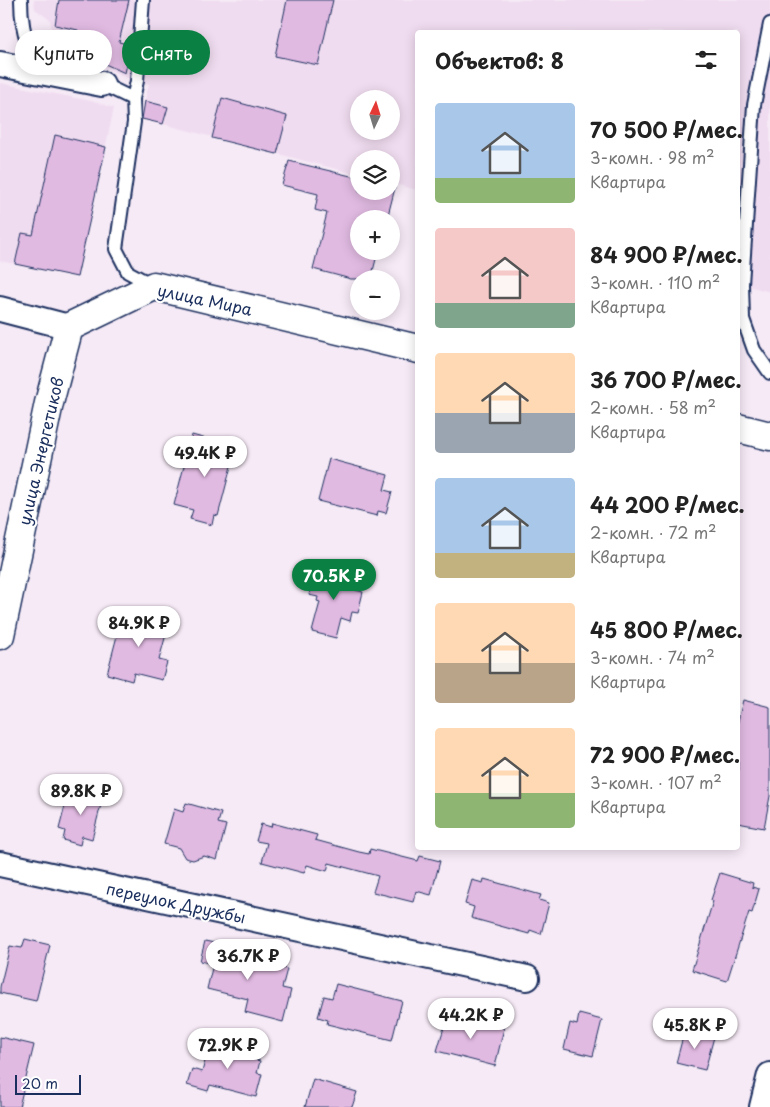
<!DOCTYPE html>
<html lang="ru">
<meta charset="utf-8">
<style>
:root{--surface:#fff;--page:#f2f2f2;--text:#222;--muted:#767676;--accent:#0b8043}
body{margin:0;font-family:"Playpen Sans",sans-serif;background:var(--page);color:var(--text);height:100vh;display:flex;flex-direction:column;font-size:19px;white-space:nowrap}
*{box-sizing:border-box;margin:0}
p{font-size:16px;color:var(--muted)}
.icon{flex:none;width:28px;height:28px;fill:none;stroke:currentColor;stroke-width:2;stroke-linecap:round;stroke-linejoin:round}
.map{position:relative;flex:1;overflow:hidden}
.side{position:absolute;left:415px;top:30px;width:325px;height:820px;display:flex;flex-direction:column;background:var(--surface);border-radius:5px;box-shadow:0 2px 12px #0003}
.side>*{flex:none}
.guide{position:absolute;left:15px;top:30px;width:325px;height:45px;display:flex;gap:10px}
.needle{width:32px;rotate:4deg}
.fabs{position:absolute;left:350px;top:90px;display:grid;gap:10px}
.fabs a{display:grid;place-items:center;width:50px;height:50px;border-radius:50%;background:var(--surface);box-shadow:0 2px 12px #0003;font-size:25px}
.scale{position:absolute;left:15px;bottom:12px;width:66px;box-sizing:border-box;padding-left:5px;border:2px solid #1b2f5e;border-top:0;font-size:14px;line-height:18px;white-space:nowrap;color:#1b2f5e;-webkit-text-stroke:4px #fff;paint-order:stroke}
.price{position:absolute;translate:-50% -42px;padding:0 11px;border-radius:18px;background:#fff;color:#222;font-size:16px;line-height:32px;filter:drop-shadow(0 1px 2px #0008)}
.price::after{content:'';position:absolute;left:50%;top:30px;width:15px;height:11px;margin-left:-8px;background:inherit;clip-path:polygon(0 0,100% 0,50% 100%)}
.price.selected{background:var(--accent);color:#fff}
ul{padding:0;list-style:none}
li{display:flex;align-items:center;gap:15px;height:125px;padding:0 20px}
li span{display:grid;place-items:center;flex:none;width:140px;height:100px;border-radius:5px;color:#555}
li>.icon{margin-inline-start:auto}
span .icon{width:60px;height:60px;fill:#fffc;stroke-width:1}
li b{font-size:21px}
h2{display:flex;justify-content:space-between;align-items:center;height:60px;padding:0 20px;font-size:21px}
.chip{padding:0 18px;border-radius:22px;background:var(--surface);box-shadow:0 2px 12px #0003;font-size:18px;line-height:45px}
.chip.selected{background:var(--accent);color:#fff}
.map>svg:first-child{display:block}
</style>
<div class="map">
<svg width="770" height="1107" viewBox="0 0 770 1107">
<rect width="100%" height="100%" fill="#f6eaf6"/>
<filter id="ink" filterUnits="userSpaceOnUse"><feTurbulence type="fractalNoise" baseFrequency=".02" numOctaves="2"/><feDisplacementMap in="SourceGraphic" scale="10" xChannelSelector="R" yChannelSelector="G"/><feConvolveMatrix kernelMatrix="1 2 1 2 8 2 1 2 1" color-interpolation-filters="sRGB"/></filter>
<g filter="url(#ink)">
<!-- built -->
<path fill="#f0dcf0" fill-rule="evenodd" d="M 34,0 L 770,0 L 770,292 L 738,283 L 738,32 L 418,32 L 417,190 L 391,183 L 391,159 L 359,159 L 359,175 L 140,118 L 149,84 L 125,77 L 54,44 L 50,20 L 35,9 ZM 359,99 L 391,99 L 391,131 L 359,131 Z
M 0,83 L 91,101 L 114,108 L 77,277 L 0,261 Z"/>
<!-- building -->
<path fill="#e1bae2" stroke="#1b2f5e" d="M 59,0 L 129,0 L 119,42 L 131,45 L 125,73 L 74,50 L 78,30 L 55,25 Z
M 287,0 L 333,0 L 318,65 L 275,56 Z
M 222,98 L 287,116 L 277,154 L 212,138 Z
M 145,101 L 168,107 L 163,124 L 142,119 Z
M 55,135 L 106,147 L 77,277 L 15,264 L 22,233 L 33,235 Z
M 289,161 L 359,178 L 359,191 L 391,191 L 391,187 L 395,188 L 387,219 L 359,219 L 359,251 L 378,251 L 371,279 L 351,279 L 313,269 L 327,213 L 315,210 L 318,194 L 282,185 Z
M 192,435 L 236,447 L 218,516 L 214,515 L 212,525 L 190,519 L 193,510 L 174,505 Z
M 329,459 L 388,475 L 384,490 L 392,492 L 386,513 L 378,511 L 377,516 L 318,501 Z
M 315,568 L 358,579 L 355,590 L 363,592 L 358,613 L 352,612 L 350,621 L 341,618 L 336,638 L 312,632 L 320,602 L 317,601 L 318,597 L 309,595 Z
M 146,611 L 164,616 L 161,625 L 168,627 L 159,660 L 167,662 L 162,680 L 134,673 L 132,681 L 107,674 L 123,613 L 144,619 Z
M 743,700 L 770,707 L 770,796 L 764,828 L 738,823 L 738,721 Z
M 77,787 L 104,793 L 92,839 L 82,836 L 80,845 L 63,840 L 65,831 L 59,829 L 66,802 L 73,804 Z
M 186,803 L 221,813 L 218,823 L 226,825 L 217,860 L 204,856 L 193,860 L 185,858 L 179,848 L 164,844 L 174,809 L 183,812 Z
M 272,823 L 317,835 L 315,840 L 359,852 L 369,854 L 370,849 L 418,861 L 420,856 L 440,861 L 431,895 L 416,891 L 413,902 L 373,892 L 378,876 L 329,863 L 327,871 L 307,865 L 304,873 L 262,862 L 267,843 L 256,841 L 261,824 L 271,827 Z
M 720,873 L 753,883 L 752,887 L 759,889 L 752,913 L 749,912 L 727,981 L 692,970 L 713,901 L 711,900 Z
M 484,879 L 541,895 L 539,900 L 549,903 L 541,934 L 530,930 L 529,934 L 471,918 L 474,907 L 465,904 L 472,880 L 483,883 Z
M 25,939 L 50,945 L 36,1001 L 0,993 L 0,987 L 10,946 L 22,948 Z
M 205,941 L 228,946 L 226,953 L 287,969 L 282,988 L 291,990 L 283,1022 L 245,1012 L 248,999 L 207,989 L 213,964 L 200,961 Z
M 336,984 L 402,1001 L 392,1040 L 327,1024 L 328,1020 L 318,1017 L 324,996 L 332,998 Z
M 448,1014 L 504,1028 L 495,1066 L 437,1051 Z
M 579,1014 L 602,1020 L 593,1056 L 564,1049 L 570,1023 L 577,1025 Z
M 685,1029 L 714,1037 L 705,1070 L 676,1063 Z
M 0,1037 L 34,1045 L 19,1107 L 0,1107 Z
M 211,1039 L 237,1046 L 236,1050 L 253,1054 L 252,1059 L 260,1061 L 257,1073 L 262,1074 L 256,1097 L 210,1085 L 208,1091 L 187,1085 L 192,1069 L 202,1072 Z
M 313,1079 L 357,1092 L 352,1107 L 305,1107 Z"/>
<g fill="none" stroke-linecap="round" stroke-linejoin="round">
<!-- service casing -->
<g stroke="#1b2f5e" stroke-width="16">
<path id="service" d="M 21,0 C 21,13 23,39 32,50 C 37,55 67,67 75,71
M 770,24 L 754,105 L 742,284 L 743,319 L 754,350 L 770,373
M 98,82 L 133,99 L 134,122 L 116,249 L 128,272 L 154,286
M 133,99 L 137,81 L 143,0"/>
</g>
<!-- minor casing -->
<g stroke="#1b2f5e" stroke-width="28">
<path id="minor" d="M 0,64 L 102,84
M 0,309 L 69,327
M 0,864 L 527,978
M 762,1107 L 770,1075"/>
</g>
<!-- tertiary casing -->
<g stroke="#1b2f5e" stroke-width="31">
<path id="tertiary" d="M 738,428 L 770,436
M 0,635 L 49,403 L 69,327 L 154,286 L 418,349"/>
</g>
<!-- service -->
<use href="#service" stroke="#fff" stroke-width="12"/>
<!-- minor -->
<use href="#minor" stroke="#fff" stroke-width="24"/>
<!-- tertiary -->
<use href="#tertiary" stroke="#fff" stroke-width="28"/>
</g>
</g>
<g text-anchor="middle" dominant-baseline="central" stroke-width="4" stroke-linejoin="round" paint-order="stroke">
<!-- street labels -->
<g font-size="16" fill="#1b2f5e" stroke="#fff">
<text transform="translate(205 299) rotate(12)">улица Мира</text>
<text transform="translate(40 451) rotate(-77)">улица Энергетиков</text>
<text transform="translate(176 902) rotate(12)">переулок Дружбы</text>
</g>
</g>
</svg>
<div class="fabs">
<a><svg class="needle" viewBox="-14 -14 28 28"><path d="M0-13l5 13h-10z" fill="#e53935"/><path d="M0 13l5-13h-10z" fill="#767676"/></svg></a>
<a><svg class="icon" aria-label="layers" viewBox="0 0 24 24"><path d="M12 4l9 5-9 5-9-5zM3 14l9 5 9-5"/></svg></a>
<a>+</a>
<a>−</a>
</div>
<div class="scale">20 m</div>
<b class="price" style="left:205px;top:478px">49.4K ₽</b>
<b class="price selected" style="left:334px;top:601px">70.5K ₽</b>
<b class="price" style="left:139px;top:648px">84.9K ₽</b>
<b class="price" style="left:81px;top:816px">89.8K ₽</b>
<b class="price" style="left:248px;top:981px">36.7K ₽</b>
<b class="price" style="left:471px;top:1040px">44.2K ₽</b>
<b class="price" style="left:695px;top:1050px">45.8K ₽</b>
<b class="price" style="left:228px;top:1070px">72.9K ₽</b>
<div class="guide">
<a class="chip">Купить</a>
<a class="chip selected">Снять</a>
</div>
<section class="side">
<h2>Объектов: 8<svg class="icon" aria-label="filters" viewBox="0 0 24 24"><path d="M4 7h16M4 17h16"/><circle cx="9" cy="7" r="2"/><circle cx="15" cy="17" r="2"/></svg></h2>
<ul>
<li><span style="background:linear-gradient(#a9c7e8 75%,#8fb573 0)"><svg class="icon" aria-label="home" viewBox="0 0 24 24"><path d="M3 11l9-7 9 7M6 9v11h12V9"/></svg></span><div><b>70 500 ₽/мес.</b><p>3-комн. · 98 m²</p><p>Квартира</p></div></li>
<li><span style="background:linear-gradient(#f6c9c9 75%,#7fa58c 0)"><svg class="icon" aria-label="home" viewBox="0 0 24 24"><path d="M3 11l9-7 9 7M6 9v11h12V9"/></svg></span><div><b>84 900 ₽/мес.</b><p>3-комн. · 110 m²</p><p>Квартира</p></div></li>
<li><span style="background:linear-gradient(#ffd9b3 60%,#9aa5b1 0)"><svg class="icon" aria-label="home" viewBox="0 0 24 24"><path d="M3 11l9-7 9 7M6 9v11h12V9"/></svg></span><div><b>36 700 ₽/мес.</b><p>2-комн. · 58 m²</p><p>Квартира</p></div></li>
<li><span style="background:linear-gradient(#a9c7e8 75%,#c2b280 0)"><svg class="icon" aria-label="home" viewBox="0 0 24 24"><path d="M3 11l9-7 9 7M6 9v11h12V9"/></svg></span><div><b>44 200 ₽/мес.</b><p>2-комн. · 72 m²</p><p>Квартира</p></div></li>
<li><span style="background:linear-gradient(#ffd9b3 60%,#b9a48a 0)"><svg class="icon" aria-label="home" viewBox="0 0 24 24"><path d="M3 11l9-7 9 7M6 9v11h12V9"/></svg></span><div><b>45 800 ₽/мес.</b><p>3-комн. · 74 m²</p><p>Квартира</p></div></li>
<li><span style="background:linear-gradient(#ffd9b3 65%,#8fb573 0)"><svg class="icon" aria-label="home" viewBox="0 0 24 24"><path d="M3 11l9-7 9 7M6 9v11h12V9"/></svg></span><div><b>72 900 ₽/мес.</b><p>3-комн. · 107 m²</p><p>Квартира</p></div></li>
</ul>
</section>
</div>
